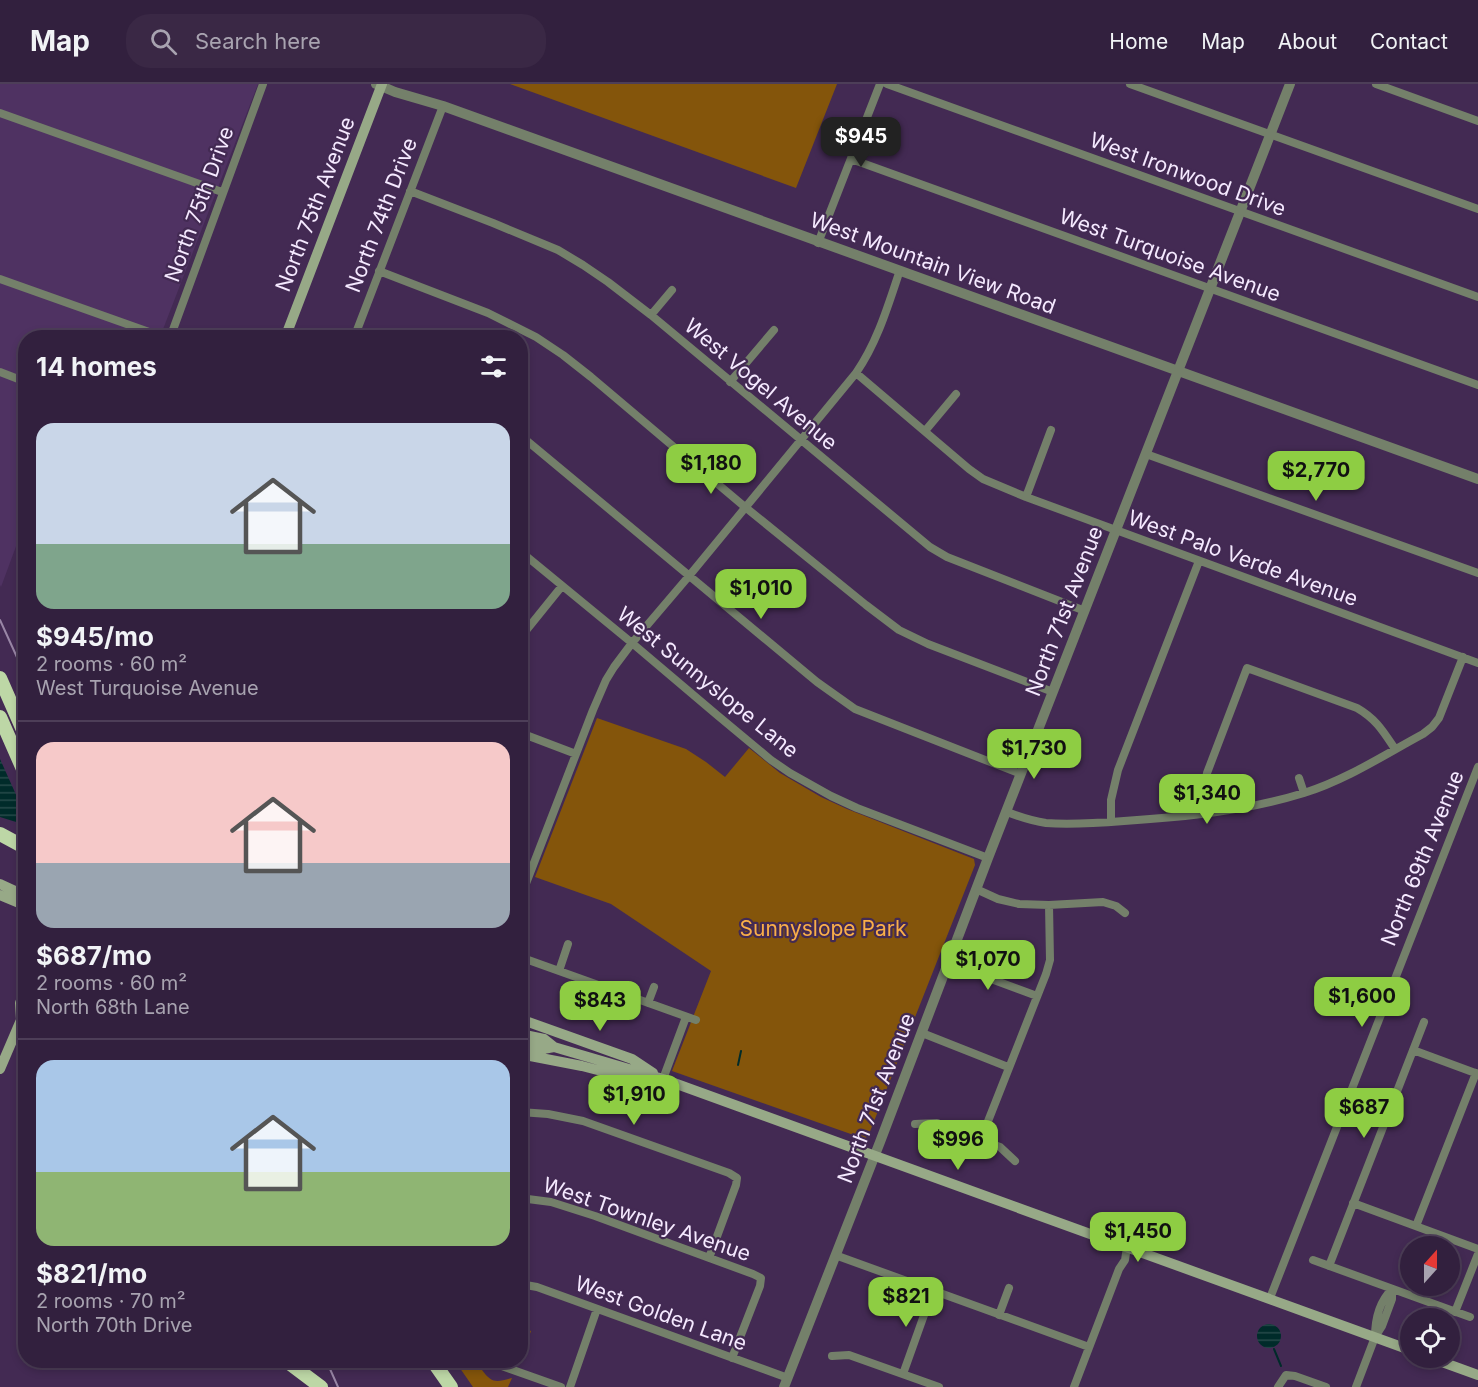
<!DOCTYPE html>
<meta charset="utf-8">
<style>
:root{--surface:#32203e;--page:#3a2845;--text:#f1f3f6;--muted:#a8a3b0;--line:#4d3e58;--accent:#8ecd43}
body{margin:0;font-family:Inter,sans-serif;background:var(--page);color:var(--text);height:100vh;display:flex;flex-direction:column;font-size:22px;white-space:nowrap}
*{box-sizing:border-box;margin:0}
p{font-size:20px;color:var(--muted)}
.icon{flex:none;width:33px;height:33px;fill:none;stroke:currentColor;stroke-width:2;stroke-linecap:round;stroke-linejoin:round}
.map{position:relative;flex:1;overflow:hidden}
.sheet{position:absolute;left:18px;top:246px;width:510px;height:1038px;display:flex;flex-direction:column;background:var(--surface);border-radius:24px;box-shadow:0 3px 9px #0003,0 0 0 2px var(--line)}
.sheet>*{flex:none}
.needle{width:39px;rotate:21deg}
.tools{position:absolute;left:1400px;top:1152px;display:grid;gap:12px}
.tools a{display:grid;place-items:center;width:60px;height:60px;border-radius:50%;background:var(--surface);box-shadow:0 3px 9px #0003,0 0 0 2px var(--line);font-size:30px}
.price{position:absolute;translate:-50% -51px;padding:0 14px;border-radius:12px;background:var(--accent);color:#111;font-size:20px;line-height:39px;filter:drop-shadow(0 2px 3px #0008)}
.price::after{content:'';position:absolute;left:50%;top:36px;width:18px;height:14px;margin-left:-9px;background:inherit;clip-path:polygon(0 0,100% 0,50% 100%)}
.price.active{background:#222;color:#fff}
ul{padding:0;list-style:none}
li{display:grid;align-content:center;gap:12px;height:318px;padding:0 18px}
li+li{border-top:2px solid var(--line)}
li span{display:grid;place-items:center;height:186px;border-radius:18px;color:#555}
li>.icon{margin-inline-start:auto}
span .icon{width:108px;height:108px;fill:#fffc;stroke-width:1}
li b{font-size:26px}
h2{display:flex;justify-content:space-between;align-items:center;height:72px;padding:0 18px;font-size:26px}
header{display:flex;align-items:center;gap:36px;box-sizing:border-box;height:84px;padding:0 30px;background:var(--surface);border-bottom:2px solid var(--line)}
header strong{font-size:28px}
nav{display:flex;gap:33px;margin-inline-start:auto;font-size:21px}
.search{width:420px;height:54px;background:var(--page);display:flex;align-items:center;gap:15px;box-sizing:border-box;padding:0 21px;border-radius:24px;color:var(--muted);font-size:22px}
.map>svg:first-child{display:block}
</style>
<header>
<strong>Map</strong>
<div class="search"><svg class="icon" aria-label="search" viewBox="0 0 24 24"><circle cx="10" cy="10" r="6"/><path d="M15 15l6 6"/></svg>Search here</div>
<nav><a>Home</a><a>Map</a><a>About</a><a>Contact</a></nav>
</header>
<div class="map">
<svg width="1478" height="1303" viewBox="0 0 1478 1303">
<defs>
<pattern id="water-rules" width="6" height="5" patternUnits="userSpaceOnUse" patternTransform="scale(1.5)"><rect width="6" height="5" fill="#002b2a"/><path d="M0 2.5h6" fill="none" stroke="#264a4a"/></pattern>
</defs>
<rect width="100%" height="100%" fill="#432a53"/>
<!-- built -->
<path fill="#4f3262" d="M 0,0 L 258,0 L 160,253 L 26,254 L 25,438 L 1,503 L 0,501 Z"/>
<!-- green -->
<path fill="#84550b" d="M 510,0 L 837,0 L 796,104 Z
M 597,634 L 686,665 L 706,678 L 725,693 L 749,664 L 780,689 L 821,713 L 847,725 L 974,775 L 975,781 L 869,1050 L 865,1055 L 672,987 L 711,887 L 611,820 L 535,793 Z
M 521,1243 L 531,1247 L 519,1280 L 513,1277 L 520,1276 Z
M 455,1277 L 482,1277 L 482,1286 C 492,1300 497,1298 512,1294 L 508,1303 L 473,1303 Z"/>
<!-- water -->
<path fill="url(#water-rules)" d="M 0,675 L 22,724 L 16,738 L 0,733 Z
M1257 1252a12 12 0 1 1 24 0a12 12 0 1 1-24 0Z"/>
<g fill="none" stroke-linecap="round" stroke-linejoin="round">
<!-- stream -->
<path stroke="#002b2a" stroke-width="2" d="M 738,981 L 741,967
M 1274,1265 L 1281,1282"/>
<!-- minor -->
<path stroke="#74806a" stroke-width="8" d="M 887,0 L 1478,213
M 1130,0 L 1478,125
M 1376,0 L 1478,37
M 0,29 L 222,108
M 851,75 L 1478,301
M 410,107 L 493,139 L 558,166 L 583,181 L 608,198 L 651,231 L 930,463 L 947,473 L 1085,527
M 818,159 L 880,0
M 379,187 L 488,229 L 536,253 L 563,271 L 591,293 L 745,423 L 866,521 L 899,546 L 928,560 L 1053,608
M 0,195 L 166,254
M 651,231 L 672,206
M 286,249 L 300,254
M 170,254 L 263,0
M 354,254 L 443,22
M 0,288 L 26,298
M 856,289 L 969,385 L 983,395 L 1026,413 L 1478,579
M 730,298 L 774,246
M 925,347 L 956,310
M 520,351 L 817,598 L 855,625 L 1021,690
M 1146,370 L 1478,489
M 1026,413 L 1051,346
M 520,467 L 632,559 L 717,631 L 771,676 L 790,689 L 831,712 L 857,724 L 988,774
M 520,554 L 562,502
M 520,665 L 526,651 L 576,670
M 1299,694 L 1304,709
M 1007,728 C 1020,733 1032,737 1046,739 C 1071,741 1099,739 1124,737 C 1184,733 1246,727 1304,709 C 1346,696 1384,671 1423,650 L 1432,643 L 1439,634 L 1463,573
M 1207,728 L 1204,703 L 1207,689 L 1247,584 L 1357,624 C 1376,635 1383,647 1395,665
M 1111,738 L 1111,716 L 1118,686 L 1199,477
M 976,805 L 998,815 L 1019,820 L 1049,821 L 1103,818 L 1116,822 L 1125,829
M 520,815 L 593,626 L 606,596 L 614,583 L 632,559 L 689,492 L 856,289 C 877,259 888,222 900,186
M 520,873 L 696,936
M 948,879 L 1037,912
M 559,887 L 568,860
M 648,919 L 654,903
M 922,949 L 1008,983
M 1413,966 L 1478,990
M 663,995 L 686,933
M 1349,1012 L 1389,1027
M 520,1028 L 548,1030 L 583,1037 L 729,1089 L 737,1094 L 736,1101 L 709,1174
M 915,1040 L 937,1039 L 1000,1063 L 1015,1077
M 981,1055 L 1046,890 L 1050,876 L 1049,821
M 520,1114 L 551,1118 L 595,1132 L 753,1190 L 761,1194 L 760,1202 L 732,1274
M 1353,1119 L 1478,1165
M 1416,1142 L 1476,989
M 835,1171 L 1089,1263
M 1313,1176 L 1470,1233
M 1329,1182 L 1424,938
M 520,1200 L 537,1203 L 788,1294
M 1270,1214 L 1478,683
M 1455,1228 L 1478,1170
M 999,1231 L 1009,1204
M 1375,1253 C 1375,1235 1380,1217 1392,1205
M 832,1272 L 849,1271 L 939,1303
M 499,1281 L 561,1303
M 903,1290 L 933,1206
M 570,1303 L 597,1225
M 1074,1303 L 1119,1185 L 1125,1176 L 1127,1163
M 1278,1303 L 1286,1291 L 1295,1292 L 1326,1303
M 1356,1303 L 1375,1253 L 1382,1242 L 1392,1215 L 1392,1205"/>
<!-- tertiary -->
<path stroke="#74806a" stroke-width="10" d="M 376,0 L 395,8 L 443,22 C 788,147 1133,271 1478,395
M 784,1303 L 880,1058 L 988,774 L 1290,0"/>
<!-- secondary -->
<path stroke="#97a987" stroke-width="10" d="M 285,254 L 382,0
M 0,800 L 26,812
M 0,811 L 26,822
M 520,935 L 632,975 L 653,989
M 21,936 L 20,919 L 26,905
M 520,950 L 544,955 L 554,963 L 663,995 L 1410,1266
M 520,960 L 543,965 L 554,963
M 520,970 L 582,982 L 632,995 L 651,995
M 0,985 L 21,936 L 26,929
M 1431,1274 L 1478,1291"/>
<!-- trunk -->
<path stroke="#bdd7a6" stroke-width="14" d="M 0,594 L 26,653
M 0,633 L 26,692
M 0,750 L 26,764
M 285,1276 L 321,1303
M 432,1276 L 451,1303"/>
<!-- rail -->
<path stroke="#9986a6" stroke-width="2" d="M 0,536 L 26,593
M 326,1276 L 338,1303"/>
</g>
<g text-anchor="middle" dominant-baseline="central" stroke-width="4.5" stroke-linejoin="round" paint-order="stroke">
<!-- street labels -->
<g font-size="21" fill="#f5e9ff" stroke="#432a53">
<text transform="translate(1188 90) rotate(20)">West Ironwood Drive</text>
<text transform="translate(199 120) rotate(-70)">North 75th Drive</text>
<text transform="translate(315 120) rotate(-69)">North 75th Avenue</text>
<text transform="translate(381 131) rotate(-69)">North 74th Drive</text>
<text transform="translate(1170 171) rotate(20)">West Turquoise Avenue</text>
<text transform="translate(933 179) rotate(20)">West Mountain View Road</text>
<text transform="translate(761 300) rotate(40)">West Vogel Avenue</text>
<text transform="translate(1243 474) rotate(20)">West Palo Verde Avenue</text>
<text transform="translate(1064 527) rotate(-69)">North 71st Avenue</text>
<text transform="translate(708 598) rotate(39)">West Sunnyslope Lane</text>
<text transform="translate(1422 774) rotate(-68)">North 69th Avenue</text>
<text transform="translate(876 1014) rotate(-69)">North 71st Avenue</text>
<text transform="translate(647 1135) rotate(19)">West Townley Avenue</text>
<text transform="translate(661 1229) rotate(20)">West Golden Lane</text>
</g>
<!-- park labels -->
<g font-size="21" fill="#f9ae49" stroke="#432a53">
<text x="823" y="844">Sunnyslope Park</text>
</g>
</g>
</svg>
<div class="tools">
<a><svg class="needle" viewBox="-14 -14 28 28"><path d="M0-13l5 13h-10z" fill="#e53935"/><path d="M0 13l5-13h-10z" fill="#a8a3b0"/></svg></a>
<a><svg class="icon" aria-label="locate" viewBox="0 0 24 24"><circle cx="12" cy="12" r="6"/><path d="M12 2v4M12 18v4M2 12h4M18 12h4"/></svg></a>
</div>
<b class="price active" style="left:861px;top:84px">$945</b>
<b class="price" style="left:711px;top:411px">$1,180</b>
<b class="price" style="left:1316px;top:418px">$2,770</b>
<b class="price" style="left:761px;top:536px">$1,010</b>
<b class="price" style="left:1034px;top:696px">$1,730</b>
<b class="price" style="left:1207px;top:741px">$1,340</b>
<b class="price" style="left:988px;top:907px">$1,070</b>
<b class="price" style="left:1362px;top:944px">$1,600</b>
<b class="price" style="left:600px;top:948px">$843</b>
<b class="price" style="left:634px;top:1042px">$1,910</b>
<b class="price" style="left:1364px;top:1055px">$687</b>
<b class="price" style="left:958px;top:1087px">$996</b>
<b class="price" style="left:1138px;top:1179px">$1,450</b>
<b class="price" style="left:906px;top:1244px">$821</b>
<section class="sheet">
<h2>14 homes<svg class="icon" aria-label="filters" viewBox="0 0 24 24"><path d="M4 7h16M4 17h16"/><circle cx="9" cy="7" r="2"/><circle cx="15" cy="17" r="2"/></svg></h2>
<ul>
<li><span style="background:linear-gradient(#c9d6e8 65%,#7fa58c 0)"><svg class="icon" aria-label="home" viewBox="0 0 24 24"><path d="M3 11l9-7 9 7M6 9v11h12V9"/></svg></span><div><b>$945/mo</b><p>2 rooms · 60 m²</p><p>West Turquoise Avenue</p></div></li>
<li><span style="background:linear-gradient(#f6c9c9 65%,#9aa5b1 0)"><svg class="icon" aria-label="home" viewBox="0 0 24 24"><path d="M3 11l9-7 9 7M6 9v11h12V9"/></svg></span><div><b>$687/mo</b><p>2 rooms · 60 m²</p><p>North 68th Lane</p></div></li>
<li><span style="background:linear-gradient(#a9c7e8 60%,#8fb573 0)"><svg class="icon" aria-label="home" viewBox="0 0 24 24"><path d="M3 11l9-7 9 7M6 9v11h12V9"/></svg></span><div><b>$821/mo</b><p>2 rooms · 70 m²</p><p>North 70th Drive</p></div></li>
</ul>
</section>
</div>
